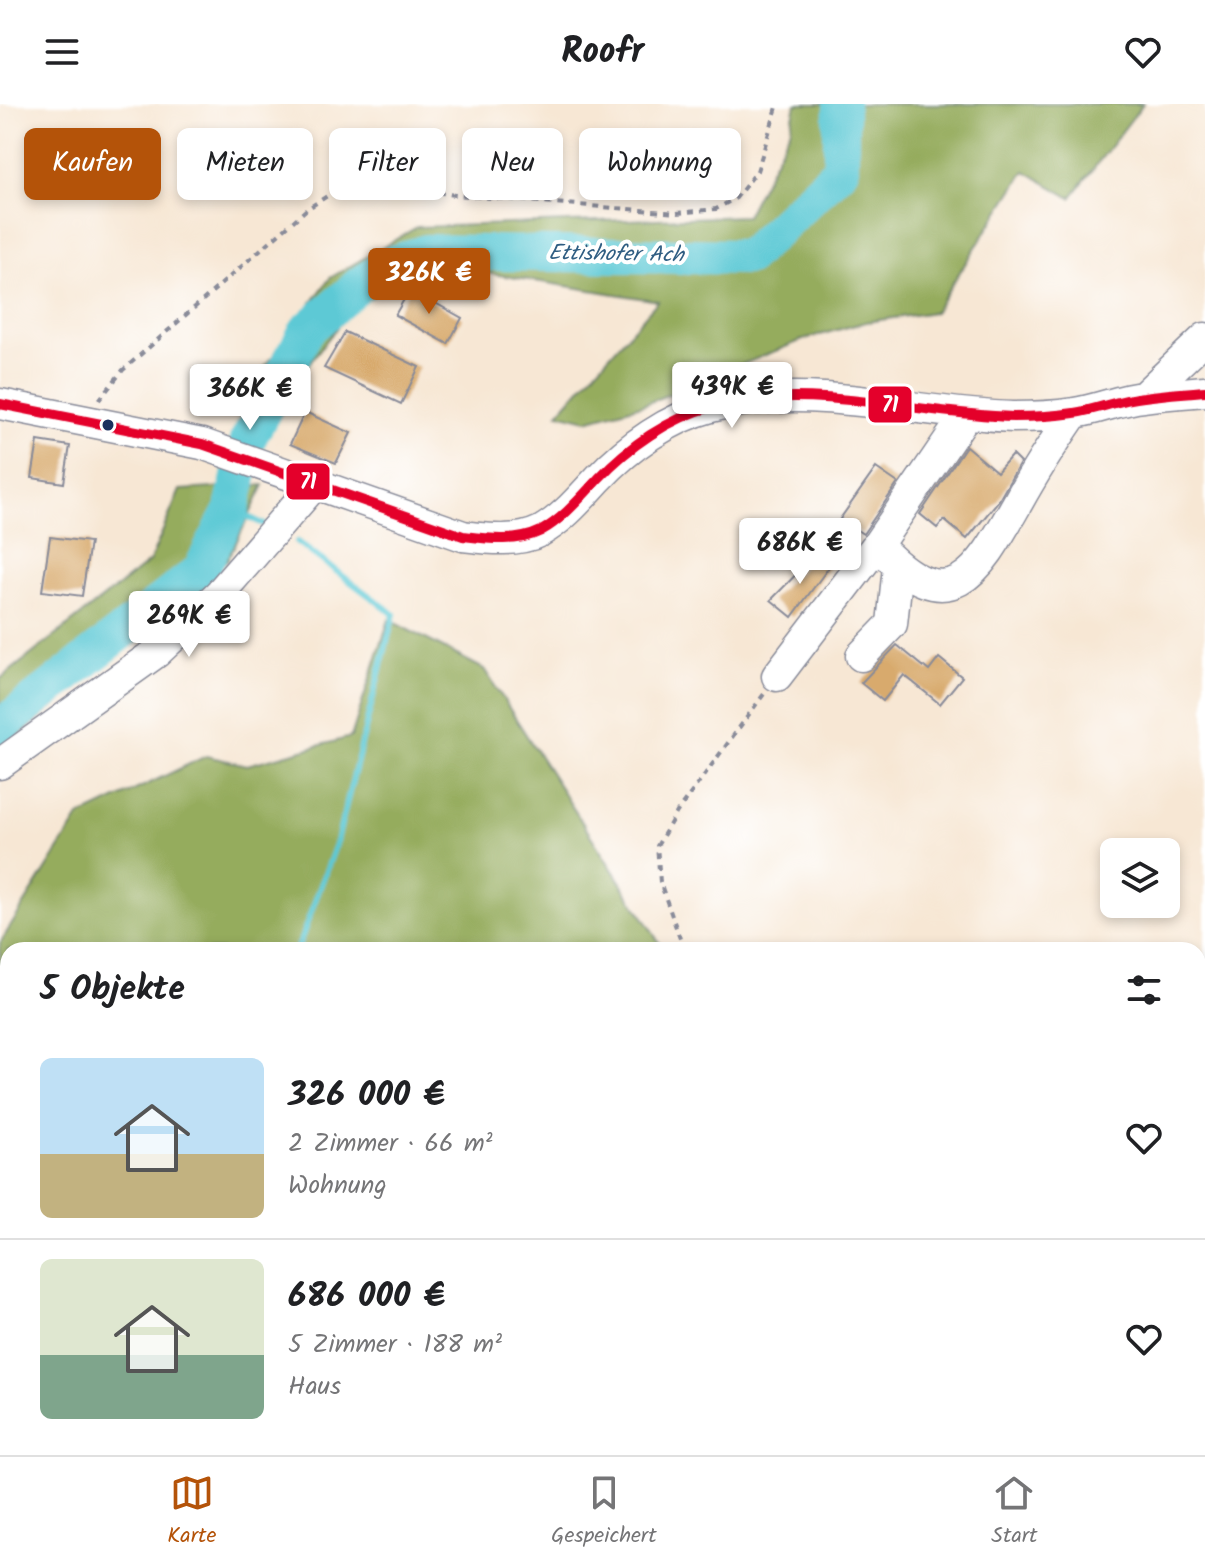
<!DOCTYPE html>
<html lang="de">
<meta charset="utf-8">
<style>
:root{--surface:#fff;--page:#f2f2f2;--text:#202124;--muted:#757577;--line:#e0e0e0;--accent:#b45309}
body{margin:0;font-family:Kalam,sans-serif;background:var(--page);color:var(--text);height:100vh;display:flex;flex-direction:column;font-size:30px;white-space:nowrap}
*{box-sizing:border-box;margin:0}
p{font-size:26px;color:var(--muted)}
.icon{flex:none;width:44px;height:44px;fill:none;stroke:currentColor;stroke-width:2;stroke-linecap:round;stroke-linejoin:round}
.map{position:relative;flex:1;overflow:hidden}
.details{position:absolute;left:0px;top:838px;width:1206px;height:514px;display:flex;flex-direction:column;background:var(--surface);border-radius:24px 24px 0 0;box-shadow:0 4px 12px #0003}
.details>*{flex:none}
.hud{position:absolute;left:24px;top:24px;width:800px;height:72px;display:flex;gap:16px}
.buttons{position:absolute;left:1100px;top:734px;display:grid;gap:16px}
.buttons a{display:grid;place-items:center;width:80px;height:80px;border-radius:12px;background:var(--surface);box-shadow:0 4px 12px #0003;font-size:40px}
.price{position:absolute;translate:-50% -68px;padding:0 18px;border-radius:8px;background:#fff;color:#222;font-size:26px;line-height:52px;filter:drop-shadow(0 2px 4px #0008)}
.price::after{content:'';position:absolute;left:50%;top:48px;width:24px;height:18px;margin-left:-12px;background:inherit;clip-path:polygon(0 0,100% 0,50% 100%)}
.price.current{background:var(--accent);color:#fff}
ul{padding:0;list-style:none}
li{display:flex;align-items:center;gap:24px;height:200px;padding:0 40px}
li+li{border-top:2px solid var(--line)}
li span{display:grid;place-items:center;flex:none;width:224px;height:160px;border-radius:12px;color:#555}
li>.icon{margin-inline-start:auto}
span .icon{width:96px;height:96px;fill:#fffc;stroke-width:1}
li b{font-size:34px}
h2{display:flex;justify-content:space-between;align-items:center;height:96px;padding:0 40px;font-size:34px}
.chip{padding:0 28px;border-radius:12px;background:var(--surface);box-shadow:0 4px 12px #0003;font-size:28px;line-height:72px}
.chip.current{background:var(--accent);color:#fff}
header{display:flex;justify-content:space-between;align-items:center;height:104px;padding:0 40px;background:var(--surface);font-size:36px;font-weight:700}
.tabs{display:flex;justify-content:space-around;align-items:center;height:112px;border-top:2px solid var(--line);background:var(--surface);font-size:22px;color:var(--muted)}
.tabs a{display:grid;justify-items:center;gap:4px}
.tabs .current{color:var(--accent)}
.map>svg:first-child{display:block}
</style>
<header><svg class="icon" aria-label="menu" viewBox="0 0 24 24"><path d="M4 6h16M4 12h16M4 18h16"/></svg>Roofr<svg class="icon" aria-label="heart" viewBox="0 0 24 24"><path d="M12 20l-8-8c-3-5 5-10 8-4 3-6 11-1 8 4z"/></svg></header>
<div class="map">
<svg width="1205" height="1351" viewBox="0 0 1205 1351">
<rect width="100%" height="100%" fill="#fff"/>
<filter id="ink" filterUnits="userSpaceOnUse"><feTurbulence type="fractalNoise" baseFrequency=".0125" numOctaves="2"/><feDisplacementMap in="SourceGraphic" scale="16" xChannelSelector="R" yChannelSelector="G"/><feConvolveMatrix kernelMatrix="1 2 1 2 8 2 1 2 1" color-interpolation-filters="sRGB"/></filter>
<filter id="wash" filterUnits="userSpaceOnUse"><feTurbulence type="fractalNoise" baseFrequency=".006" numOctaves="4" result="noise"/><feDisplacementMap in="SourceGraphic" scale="32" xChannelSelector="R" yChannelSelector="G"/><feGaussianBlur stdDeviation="1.8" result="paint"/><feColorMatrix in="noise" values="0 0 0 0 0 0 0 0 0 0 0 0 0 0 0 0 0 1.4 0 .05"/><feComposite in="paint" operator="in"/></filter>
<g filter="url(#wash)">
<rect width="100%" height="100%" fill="#f7e7d4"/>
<!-- forest -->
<path fill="#95ac5d" stroke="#586e5e" stroke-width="2" d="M 796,0 L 1143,0 L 1071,94 L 1025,67 L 934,208 L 866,218 L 805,235 L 645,300 L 587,316 L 558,309 L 658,197 L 431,160 L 352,204 L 278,299 L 234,305 L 330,174 L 417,123 L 746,112 L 790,27 Z
M 264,381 L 228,455 L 0,648 L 0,575 L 150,457 L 180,386 Z
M 389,516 L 484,565 L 664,846 L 8,846 L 8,1016 L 0,1002 L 0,839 L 79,713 L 206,652 L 247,661 L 351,633 Z
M 79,1344 L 793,1344 L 795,1351 L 76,1351 Z"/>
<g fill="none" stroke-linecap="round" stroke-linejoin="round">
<!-- stream -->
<path stroke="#5dc9d5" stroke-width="6" d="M 232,405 L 263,420
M 297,846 L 337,737 L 394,510 L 297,438
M 145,1351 L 148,1344"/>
<!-- river -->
<path stroke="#5dc9d5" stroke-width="36" d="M 0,623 L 200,467 L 232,405 L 247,337 L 307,226 L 360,180 L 393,159 L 426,148 L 748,153 L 841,65 L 841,0"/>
</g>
<g id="blocks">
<!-- building -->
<path fill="#d8aa6d" d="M 410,185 L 462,214 L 448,240 L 395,211 Z
M 345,228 L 419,263 L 401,300 L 324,264 Z
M 305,308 L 351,329 L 336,359 L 290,340 Z
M 38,337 L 70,342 L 64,379 L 32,374 Z
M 966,342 L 997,368 L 1012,351 L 1020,359 L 999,396 L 967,435 L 944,416 L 937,424 L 920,410 Z
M 876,364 L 898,379 L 863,430 L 840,415 Z
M 50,433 L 90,438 L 82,492 L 42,487 Z
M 815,451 L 829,463 L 792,513 L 771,496 Z
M 897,541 L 929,567 L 939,554 L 962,573 L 940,600 L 904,571 L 883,597 L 861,579 Z"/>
</g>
</g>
<g filter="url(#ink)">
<use href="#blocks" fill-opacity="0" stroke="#898b99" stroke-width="2"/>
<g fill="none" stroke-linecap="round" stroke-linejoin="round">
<!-- minor casing -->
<g stroke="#898b99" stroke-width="33">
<path id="minor" d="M 1143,293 L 1205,234
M 0,300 L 202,340 L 463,432 C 488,435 517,439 541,427 C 564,414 581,393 599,374 C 628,343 669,314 711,303 C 808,277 914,310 1013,313 C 1032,313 1054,312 1074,309 C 1097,306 1120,295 1144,293 C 1165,290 1185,289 1205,287
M 877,441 C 951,520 978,469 1018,398 C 1035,367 1054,338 1074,309
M 861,552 L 892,520 L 898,463
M 777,572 L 877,441 L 966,311
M 0,660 L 157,548 L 219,490 L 314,381"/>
</g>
<!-- path -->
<path stroke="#898b99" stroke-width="4" stroke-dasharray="6 6" stroke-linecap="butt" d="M 99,296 L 123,266 L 307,105 L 332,89 L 375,80 L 456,91 L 677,109 L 716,105 L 736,94 L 757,67 L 778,0
M 684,846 L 660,778 L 657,742 L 677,708 L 764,590
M 771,1344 L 776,1351
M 796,1344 L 797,1351
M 601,1351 L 602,1344"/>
<!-- minor -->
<use href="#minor" stroke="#fff" stroke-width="30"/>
<!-- bus-1 casing -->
<g stroke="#fff" stroke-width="16">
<path id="bus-1" d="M 0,300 L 202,340 L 463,432 C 488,435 517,439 541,427 C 564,414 581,393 599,374 C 628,343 669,314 711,303 C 808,277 914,310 1013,313 C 1032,313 1054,312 1074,309 C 1097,306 1120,295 1144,293 C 1165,290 1185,289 1205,287"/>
</g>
<!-- bus-1 -->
<use href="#bus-1" stroke="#e4002b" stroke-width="10"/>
</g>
</g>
<!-- markers -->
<circle fill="#1b2f5e" stroke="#fff" stroke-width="3" cx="108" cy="321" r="7"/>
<g text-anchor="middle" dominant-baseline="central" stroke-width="8" stroke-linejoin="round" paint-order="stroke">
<!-- water labels -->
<g font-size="22" font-style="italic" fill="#2f5d82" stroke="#fff">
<text transform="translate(616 151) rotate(1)">Ettishofer Ach</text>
</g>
</g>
<g stroke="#fff" stroke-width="3">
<rect x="867" y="281" width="46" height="39" rx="8" fill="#e4002b"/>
<rect x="285" y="358" width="46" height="39" rx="8" fill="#e4002b"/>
</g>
<g font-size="22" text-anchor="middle" font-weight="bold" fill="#fff">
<text x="890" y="308">71</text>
<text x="308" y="385">71</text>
</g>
</svg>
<div class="buttons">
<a><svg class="icon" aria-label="layers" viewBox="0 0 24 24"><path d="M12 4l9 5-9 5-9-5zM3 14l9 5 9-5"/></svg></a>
</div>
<b class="price current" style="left:429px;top:212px">326K €</b>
<b class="price" style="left:732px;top:326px">439K €</b>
<b class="price" style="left:250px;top:328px">366K €</b>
<b class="price" style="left:800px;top:482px">686K €</b>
<b class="price" style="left:189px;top:555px">269K €</b>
<div class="hud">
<a class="chip current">Kaufen</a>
<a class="chip">Mieten</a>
<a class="chip">Filter</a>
<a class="chip">Neu</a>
<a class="chip">Wohnung</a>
</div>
<section class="details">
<h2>5 Objekte<svg class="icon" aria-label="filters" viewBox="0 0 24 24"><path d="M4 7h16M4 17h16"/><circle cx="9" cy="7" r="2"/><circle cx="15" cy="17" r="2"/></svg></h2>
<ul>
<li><span style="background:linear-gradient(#bfe0f5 60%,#c2b280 0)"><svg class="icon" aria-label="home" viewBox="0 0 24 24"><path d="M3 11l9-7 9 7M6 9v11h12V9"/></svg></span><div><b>326 000 €</b><p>2 Zimmer · 66 m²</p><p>Wohnung</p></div><svg class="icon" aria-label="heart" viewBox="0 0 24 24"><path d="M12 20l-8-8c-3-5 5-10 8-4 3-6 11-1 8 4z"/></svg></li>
<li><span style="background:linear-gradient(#dfe7d0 60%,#7fa58c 0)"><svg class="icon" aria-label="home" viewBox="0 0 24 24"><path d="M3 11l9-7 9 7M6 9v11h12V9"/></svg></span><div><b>686 000 €</b><p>5 Zimmer · 188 m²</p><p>Haus</p></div><svg class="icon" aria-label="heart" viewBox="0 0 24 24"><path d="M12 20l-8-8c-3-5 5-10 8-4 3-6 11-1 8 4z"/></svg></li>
</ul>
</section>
</div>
<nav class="tabs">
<a class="current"><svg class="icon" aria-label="map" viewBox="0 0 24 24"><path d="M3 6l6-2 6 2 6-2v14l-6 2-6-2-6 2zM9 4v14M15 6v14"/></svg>Karte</a>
<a><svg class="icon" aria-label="saved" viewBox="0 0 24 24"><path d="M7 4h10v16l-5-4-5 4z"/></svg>Gespeichert</a>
<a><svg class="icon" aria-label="home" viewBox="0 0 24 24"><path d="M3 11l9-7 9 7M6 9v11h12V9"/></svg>Start</a>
</nav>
